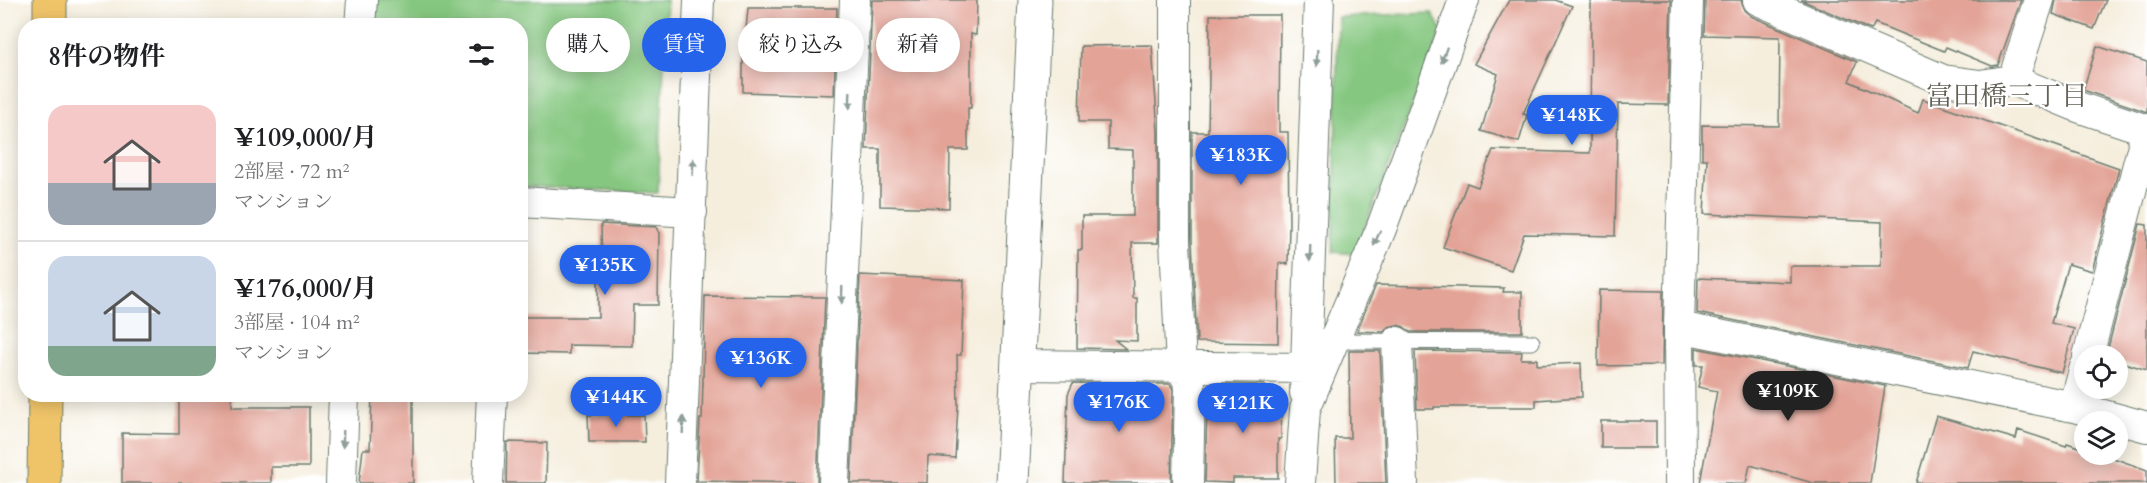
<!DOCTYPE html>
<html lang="ja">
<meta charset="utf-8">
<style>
:root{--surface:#fff;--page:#f6f6f6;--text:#202124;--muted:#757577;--line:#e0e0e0;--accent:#2563eb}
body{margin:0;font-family:Cardo,"Noto Serif JP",serif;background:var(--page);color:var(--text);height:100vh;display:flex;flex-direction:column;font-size:22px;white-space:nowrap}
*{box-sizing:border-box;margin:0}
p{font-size:20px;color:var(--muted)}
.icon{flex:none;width:33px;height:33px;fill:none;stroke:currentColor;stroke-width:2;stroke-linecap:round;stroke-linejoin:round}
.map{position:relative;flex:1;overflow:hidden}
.panel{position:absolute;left:18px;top:18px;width:510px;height:384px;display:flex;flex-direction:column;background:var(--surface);border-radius:24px;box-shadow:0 3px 15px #0003}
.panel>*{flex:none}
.banner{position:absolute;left:546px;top:18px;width:570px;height:54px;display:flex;gap:12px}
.controls{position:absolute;left:2074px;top:345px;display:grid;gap:12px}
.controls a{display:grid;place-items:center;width:54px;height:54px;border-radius:50%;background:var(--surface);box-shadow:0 3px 15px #0003;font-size:30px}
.price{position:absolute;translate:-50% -51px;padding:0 14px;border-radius:21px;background:var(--accent);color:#fff;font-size:20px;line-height:39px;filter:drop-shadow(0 2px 3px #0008)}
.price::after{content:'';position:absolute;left:50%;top:36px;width:18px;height:14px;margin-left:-9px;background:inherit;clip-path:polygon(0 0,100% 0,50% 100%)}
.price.current{background:#222;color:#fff}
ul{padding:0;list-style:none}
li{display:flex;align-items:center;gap:18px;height:150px;padding:0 30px}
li+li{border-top:2px solid var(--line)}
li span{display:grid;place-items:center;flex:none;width:168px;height:120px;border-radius:18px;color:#555}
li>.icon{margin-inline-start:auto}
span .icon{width:72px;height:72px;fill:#fffc;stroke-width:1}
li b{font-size:26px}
h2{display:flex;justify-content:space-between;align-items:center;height:72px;padding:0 30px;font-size:26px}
.chip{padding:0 21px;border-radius:27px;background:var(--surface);box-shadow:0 3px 15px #0003;font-size:21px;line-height:54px}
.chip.current{background:var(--accent);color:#fff}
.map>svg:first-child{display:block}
</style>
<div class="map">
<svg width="2147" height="483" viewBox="0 0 2147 483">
<rect width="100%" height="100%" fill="#fff"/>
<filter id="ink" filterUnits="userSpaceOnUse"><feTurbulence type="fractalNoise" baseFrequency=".0167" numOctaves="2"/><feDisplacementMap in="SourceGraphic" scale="12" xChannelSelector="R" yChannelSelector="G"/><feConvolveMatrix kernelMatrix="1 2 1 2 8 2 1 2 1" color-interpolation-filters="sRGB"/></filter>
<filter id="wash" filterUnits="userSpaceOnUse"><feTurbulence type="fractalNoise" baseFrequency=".008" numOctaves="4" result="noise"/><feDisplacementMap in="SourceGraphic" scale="24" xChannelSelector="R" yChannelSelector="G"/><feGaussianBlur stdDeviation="1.35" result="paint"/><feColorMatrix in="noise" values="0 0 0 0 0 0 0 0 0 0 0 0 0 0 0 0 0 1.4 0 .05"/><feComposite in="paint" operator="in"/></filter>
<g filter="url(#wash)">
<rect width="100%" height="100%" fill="#f5eedd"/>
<!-- green -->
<path fill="#85c780" stroke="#52825a" stroke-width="1.5" d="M 372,0 L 667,0 L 658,193 L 521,186 L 520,26 L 371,26 Z
M 1432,13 L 1442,31 L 1354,254 L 1333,252 L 1338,17 Z"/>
<g id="blocks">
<!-- building -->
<path fill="#e3a396" d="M 872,0 L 977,0 L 976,35 L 971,34 L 971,108 L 968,108 L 968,150 L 950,150 L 949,208 L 880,206 L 880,149 L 866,149 Z
M 1509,0 L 1555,0 L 1572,6 L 1523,114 L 1527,115 L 1519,142 L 1481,131 L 1498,74 L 1474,64 Z
M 1591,0 L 1671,0 L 1668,105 L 1618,104 L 1615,236 L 1524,234 L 1511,270 L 1443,247 L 1467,183 L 1478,187 L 1493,150 L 1590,153 Z
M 1705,0 L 1741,0 L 1744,10 L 1751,16 L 1857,62 L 1849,81 L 1918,113 L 1923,99 L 2119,168 L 2092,271 L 2068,264 L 2051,323 L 2074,329 L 2062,373 L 1973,351 L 1968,368 L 1697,313 L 1698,278 L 1790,282 L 1790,266 L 1881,266 L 1882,222 L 1704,214 L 1707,159 L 1702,159 L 1702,125 L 1779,126 L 1780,37 L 1704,35 Z
M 1801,0 L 2021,0 L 1998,65 L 1992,66 L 1946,47 L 1944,51 L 1875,23 L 1871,30 Z
M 2056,0 L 2106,0 L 2094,29 L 2053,14 Z
M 748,8 L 837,8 L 834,95 L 743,92 L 743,61 Z
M 1210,15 L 1280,15 L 1279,132 L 1288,132 L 1289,224 L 1288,264 L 1279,263 L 1278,343 L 1197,342 L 1192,241 L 1192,132 L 1208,132 Z
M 1152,45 L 1158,132 L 1158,243 L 1132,243 L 1133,298 L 1137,298 L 1137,341 L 1115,340 L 1126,349 L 1077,348 L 1078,250 L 1082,250 L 1082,216 L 1133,216 L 1133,150 L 1108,149 L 1108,122 L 1079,122 L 1081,46 Z
M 2097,46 L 2147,62 L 2147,112 L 2083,90 Z
M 601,224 L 656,227 L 659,233 L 658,305 L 633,305 L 632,346 L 569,345 L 569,354 L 520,353 L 520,317 L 598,317 L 598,274 L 602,274 Z
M 2140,224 L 2147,225 L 2147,370 L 2118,361 L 2118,356 L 2106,356 Z
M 860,275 L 964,280 L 961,355 L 957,355 L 958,406 L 955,458 L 928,456 L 927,483 L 851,483 Z
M 1376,285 L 1504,288 L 1503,292 L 1522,292 L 1522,332 L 1410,332 L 1404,327 L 1397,325 L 1388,327 L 1384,332 L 1357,331 Z
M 1599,290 L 1663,291 L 1662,365 L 1598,366 Z
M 705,296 L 825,297 L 817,483 L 697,481 L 700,419 L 702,419 Z
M 1696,348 L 1885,386 L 1870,483 L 1813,483 L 1750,465 L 1746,483 L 1700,483 L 1717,391 L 1698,387 L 1703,365 L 1696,365 Z
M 1349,351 L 1380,351 L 1386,483 L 1336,483 L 1335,438 L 1350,438 Z
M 1415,351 L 1522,352 L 1521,359 L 1537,359 L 1537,365 L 1581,363 L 1582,397 L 1536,400 L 1536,407 L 1434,407 L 1434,409 L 1417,409 Z
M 1073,383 L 1170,384 L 1173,389 L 1171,483 L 1065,483 L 1068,394 Z
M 1223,384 L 1264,385 L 1282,399 L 1281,439 L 1278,439 L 1278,478 L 1233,478 L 1233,483 L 1205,482 L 1207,405 Z
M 179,394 L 232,394 L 232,407 L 309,407 L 309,467 L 271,467 L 271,483 L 122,483 L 122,433 L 179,434 Z
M 372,394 L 413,394 L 413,483 L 359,483 L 363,449 L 370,449 Z
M 588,415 L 644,415 L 645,442 L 589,442 Z
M 1936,416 L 2016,439 L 2018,430 L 2066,446 L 2067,443 L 2085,449 L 2085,454 L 2102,454 L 2147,470 L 2147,483 L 1916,483 Z
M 1601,421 L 1656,421 L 1656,448 L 1601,448 Z
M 507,442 L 547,443 L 546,483 L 506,483 Z"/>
</g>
</g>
<g filter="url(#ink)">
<use href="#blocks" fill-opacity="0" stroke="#6a7b6f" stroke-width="1.5"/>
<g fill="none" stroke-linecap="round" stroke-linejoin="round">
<!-- service casing -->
<g stroke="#6a7b6f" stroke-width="17">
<path id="service" d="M 1333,341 L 1532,342"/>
</g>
<!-- minor casing -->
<g stroke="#6a7b6f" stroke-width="32">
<path id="minor" d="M 1175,0 L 1175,241 L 1181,367 L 1190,385 L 1188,483
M 1758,0 L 1943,80 L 1980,85 L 2013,80 L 2078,107 L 2147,130
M 360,26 L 362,0
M 2013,80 L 2039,0
M 520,202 L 692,212
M 1679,327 L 2074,407 L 2147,427
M 1397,342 L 1403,483
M 2088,356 L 2147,130
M 1018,365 L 1306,368
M 1305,393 L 1319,0
M 2074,407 L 2085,367
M 341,483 L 344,394
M 488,483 L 492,394
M 680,483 L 699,0
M 834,483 L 855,0
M 1300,483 L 1305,409 L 1381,229 L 1464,0
M 1680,483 L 1679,327 L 1688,0"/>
</g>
<!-- tertiary casing -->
<g stroke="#6a7b6f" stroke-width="35">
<path id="tertiary" d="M 1012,483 L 1035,0"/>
</g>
<!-- trunk casing -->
<g stroke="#6a7b6f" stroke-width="35">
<path id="trunk" d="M 50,26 L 50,0
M 44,483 L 45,394"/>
</g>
<!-- service -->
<use href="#service" stroke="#fff" stroke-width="15"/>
<!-- minor -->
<use href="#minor" stroke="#fff" stroke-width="30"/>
<!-- tertiary -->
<use href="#tertiary" stroke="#fff" stroke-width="33"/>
<!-- trunk -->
<use href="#trunk" stroke="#efc469" stroke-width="33"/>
</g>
<!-- one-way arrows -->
<defs><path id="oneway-solid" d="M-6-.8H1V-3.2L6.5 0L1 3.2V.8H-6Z" transform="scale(1.5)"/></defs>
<g fill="#8f9e9a">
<use href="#oneway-solid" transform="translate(1444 55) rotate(110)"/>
<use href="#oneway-solid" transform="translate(1317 58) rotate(92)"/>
<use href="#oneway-solid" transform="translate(850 100) rotate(92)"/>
<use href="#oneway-solid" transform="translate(693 167) rotate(-88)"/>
<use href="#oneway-solid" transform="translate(1377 238) rotate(113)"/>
<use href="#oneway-solid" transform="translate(1310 253) rotate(92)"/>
<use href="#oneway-solid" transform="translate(842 295) rotate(92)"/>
<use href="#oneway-solid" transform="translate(683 425) rotate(-88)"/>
<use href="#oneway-solid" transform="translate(343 439) rotate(92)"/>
</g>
</g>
<g text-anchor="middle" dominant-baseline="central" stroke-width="4.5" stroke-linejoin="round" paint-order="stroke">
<!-- neighbourhood labels -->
<g font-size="27" fill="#646156" stroke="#fff">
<text x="2007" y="96">富田橋三丁目</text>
</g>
</g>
</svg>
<div class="controls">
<a><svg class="icon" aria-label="locate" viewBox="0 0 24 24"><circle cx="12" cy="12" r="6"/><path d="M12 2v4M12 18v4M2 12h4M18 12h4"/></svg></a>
<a><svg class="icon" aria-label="layers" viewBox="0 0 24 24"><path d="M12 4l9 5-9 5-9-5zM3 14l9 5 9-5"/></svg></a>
</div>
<b class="price" style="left:1572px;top:146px">¥148K</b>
<b class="price" style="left:1241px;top:186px">¥183K</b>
<b class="price" style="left:605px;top:296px">¥135K</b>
<b class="price" style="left:761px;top:389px">¥136K</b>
<b class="price current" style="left:1788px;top:422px">¥109K</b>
<b class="price" style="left:616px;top:428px">¥144K</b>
<b class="price" style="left:1119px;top:433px">¥176K</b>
<b class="price" style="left:1243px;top:434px">¥121K</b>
<div class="banner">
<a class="chip">購入</a>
<a class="chip current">賃貸</a>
<a class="chip">絞り込み</a>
<a class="chip">新着</a>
</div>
<section class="panel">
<h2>8件の物件<svg class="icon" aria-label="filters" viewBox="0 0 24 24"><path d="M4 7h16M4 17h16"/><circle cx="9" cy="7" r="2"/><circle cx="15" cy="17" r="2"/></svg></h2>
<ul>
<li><span style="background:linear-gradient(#f6c9c9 65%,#9aa5b1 0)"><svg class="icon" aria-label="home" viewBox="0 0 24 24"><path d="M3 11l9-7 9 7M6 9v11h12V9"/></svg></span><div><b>¥109,000/月</b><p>2部屋 · 72 m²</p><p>マンション</p></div></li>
<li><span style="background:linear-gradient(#c9d6e8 75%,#7fa58c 0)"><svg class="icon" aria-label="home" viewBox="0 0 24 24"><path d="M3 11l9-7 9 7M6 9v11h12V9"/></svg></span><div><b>¥176,000/月</b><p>3部屋 · 104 m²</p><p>マンション</p></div></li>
</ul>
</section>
</div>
